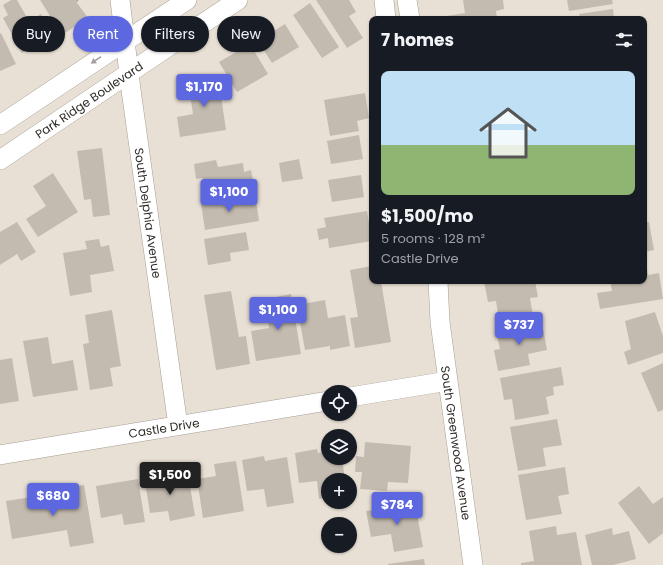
<!DOCTYPE html>
<meta charset="utf-8">
<style>
:root{--surface:#171b24;--page:#20242c;--text:#f1f3f6;--muted:#9ea1a6;--accent:#5d68e0}
body{margin:0;font-family:Poppins,sans-serif;background:var(--page);color:var(--text);height:100vh;display:flex;flex-direction:column;font-size:15px;white-space:nowrap}
*{box-sizing:border-box;margin:0}
p{font-size:13px;color:var(--muted)}
.icon{flex:none;width:22px;height:22px;fill:none;stroke:currentColor;stroke-width:2;stroke-linecap:round;stroke-linejoin:round}
.map{position:relative;flex:1;overflow:hidden}
.details{position:absolute;left:369px;top:16px;width:278px;height:268px;display:flex;flex-direction:column;background:var(--surface);border-radius:8px;box-shadow:0 1px 3px #0004}
.details>*{flex:none}
.guide{position:absolute;left:12px;top:16px;width:297px;height:36px;display:flex;gap:8px}
.controls{position:absolute;left:321px;top:385px;display:grid;gap:8px}
.controls a{display:grid;place-items:center;width:36px;height:36px;border-radius:50%;background:var(--surface);box-shadow:0 1px 3px #0004;font-size:20px}
.price{position:absolute;translate:-50% -34px;padding:0 9px;border-radius:4px;background:var(--accent);color:#fff;font-size:13px;line-height:26px;filter:drop-shadow(0 1px 2px #0008)}
.price::after{content:'';position:absolute;left:50%;top:24px;width:12px;height:9px;margin-left:-6px;background:inherit;clip-path:polygon(0 0,100% 0,50% 100%)}
.price.current{background:#222;color:#fff}
ul{padding:0;list-style:none}
li{display:grid;align-content:center;gap:8px;height:212px;padding:0 12px}
li span{display:grid;place-items:center;height:124px;border-radius:8px;color:#555}
li>.icon{margin-inline-start:auto}
span .icon{width:72px;height:72px;fill:#fffc;stroke-width:1}
li b{font-size:17px}
h2{display:flex;justify-content:space-between;align-items:center;height:48px;padding:0 12px;font-size:17px}
.pill{padding:0 14px;border-radius:18px;background:var(--surface);box-shadow:0 1px 3px #0004;font-size:14px;line-height:36px}
.pill.current{background:var(--accent);color:#fff}
.map>svg:first-child{display:block}
</style>
<div class="map">
<svg width="663" height="565" viewBox="0 0 663 565">
<rect width="100%" height="100%" fill="#e9e0d5"/>
<!-- building -->
<path fill="#c3bbb0" d="M 11,0 L 17,0 L 29,21 L 41,14 L 55,38 L 41,46 L 39,43 L 22,53 L 3,18 L 8,15 L 3,5 Z
M 40,0 L 75,0 L 88,18 L 62,35 Z
M 316,0 L 349,0 L 356,12 L 349,16 L 363,38 L 347,48 Z
M 463,0 L 503,0 L 504,9 L 496,11 L 497,19 L 447,19 L 447,16 L 465,13 Z
M 567,0 L 612,0 L 613,4 L 569,11 Z
M 310,3 L 339,47 L 322,58 L 293,15 Z
M 613,9 L 614,19 L 580,19 L 579,14 Z
M 285,24 L 299,47 L 272,63 L 256,38 L 272,28 L 274,31 Z
M 1,33 L 16,64 L 0,71 L 0,34 Z
M 250,44 L 268,74 L 237,92 L 219,62 Z
M 218,75 L 226,130 L 180,137 L 177,117 L 193,114 L 188,80 Z
M 365,93 L 369,118 L 357,121 L 359,131 L 330,136 L 324,100 Z
M 359,135 L 363,159 L 331,164 L 327,141 Z
M 102,148 L 110,215 L 93,217 L 91,199 L 84,200 L 77,151 Z
M 299,159 L 303,179 L 282,182 L 279,163 Z
M 216,160 L 218,167 L 243,163 L 244,172 L 251,170 L 254,186 L 205,194 L 203,178 L 196,179 L 194,164 Z
M 53,173 L 78,212 L 38,237 L 26,219 L 46,206 L 33,186 Z
M 361,175 L 364,197 L 332,202 L 328,180 Z
M 242,197 L 243,202 L 256,200 L 259,221 L 205,230 L 201,204 Z
M 367,211 L 372,241 L 329,248 L 328,238 L 319,240 L 317,229 L 326,227 L 324,218 Z
M 17,222 L 36,252 L 21,261 L 17,254 L 0,265 L 0,232 Z
M 644,222 L 649,222 L 654,250 L 644,252 Z
M 246,232 L 249,250 L 230,253 L 231,261 L 208,265 L 204,239 Z
M 99,239 L 101,247 L 109,245 L 114,271 L 90,275 L 92,292 L 70,296 L 63,253 L 87,249 L 85,241 Z
M 644,257 L 645,257 L 648,275 L 659,273 L 663,299 L 600,309 L 597,293 L 612,291 L 610,281 L 644,281 Z
M 372,266 L 372,281 L 381,281 L 391,342 L 355,348 L 350,318 L 358,317 L 350,270 Z
M 484,281 L 535,281 L 538,297 L 530,298 L 533,316 L 499,321 L 496,301 L 488,302 Z
M 231,291 L 239,337 L 246,336 L 250,364 L 216,370 L 204,295 Z
M 291,294 L 301,354 L 256,361 L 251,331 L 269,328 L 265,299 Z
M 325,300 L 328,318 L 345,315 L 350,346 L 330,350 L 330,346 L 305,350 L 297,305 Z
M 112,310 L 121,366 L 110,368 L 113,386 L 90,390 L 83,344 L 89,343 L 85,315 Z
M 655,312 L 663,336 L 663,353 L 628,365 L 624,352 L 631,349 L 625,321 Z
M 542,323 L 547,350 L 528,354 L 530,365 L 498,371 L 494,350 L 500,349 L 496,331 Z
M 48,337 L 52,364 L 73,360 L 78,390 L 33,397 L 23,341 Z
M 12,358 L 19,401 L 0,404 L 0,360 Z
M 663,363 L 663,410 L 658,412 L 641,373 Z
M 561,367 L 564,385 L 553,387 L 554,395 L 546,397 L 549,414 L 515,420 L 512,399 L 504,400 L 500,378 Z
M 557,419 L 562,445 L 543,448 L 546,466 L 518,471 L 510,427 Z
M 365,442 L 411,446 L 408,483 L 388,482 L 387,491 L 360,489 L 362,472 L 355,472 L 356,456 L 364,457 Z
M 317,449 L 318,453 L 328,451 L 328,458 L 342,458 L 345,480 L 328,480 L 328,498 L 319,499 L 317,481 L 299,483 L 295,453 Z
M 264,456 L 265,461 L 287,457 L 294,503 L 267,507 L 264,489 L 247,491 L 242,460 Z
M 236,461 L 244,511 L 203,518 L 197,479 L 216,476 L 214,464 Z
M 565,467 L 569,494 L 558,496 L 562,514 L 526,520 L 518,475 Z
M 165,473 L 165,477 L 188,474 L 195,516 L 170,521 L 168,511 L 150,513 L 144,476 Z
M 138,479 L 145,522 L 124,525 L 122,514 L 101,518 L 96,486 Z
M 84,485 L 94,543 L 70,547 L 67,530 L 12,539 L 6,501 L 32,497 L 33,503 L 62,499 L 61,489 Z
M 639,486 L 653,504 L 663,497 L 663,533 L 649,544 L 618,503 Z
M 415,503 L 423,547 L 394,552 L 391,534 L 371,537 L 366,511 Z
M 556,526 L 557,535 L 576,532 L 582,565 L 521,565 L 521,563 L 534,561 L 529,531 Z
M 612,528 L 613,535 L 629,531 L 636,559 L 613,565 L 592,565 L 585,535 Z
M 424,559 L 425,565 L 388,565 L 388,564 Z"/>
<g fill="none" stroke-linecap="round" stroke-linejoin="round">
<!-- street casing -->
<g stroke="#a59e93" stroke-width="20">
<path id="street" d="M 120,0 L 131,90 L 178,426
M 384,0 L 386,19
M 407,0 L 410,19
M 0,125 L 187,0
M 0,160 L 129,73 L 238,0
M 438,281 L 440,322 L 473,565
M 350,397 L 448,381
M 0,455 L 328,401"/>
</g>
<!-- path -->
<path stroke="#ada69e" stroke-width="2.5" stroke-dasharray="4 2" stroke-linecap="butt" d="M 76,1 L 78,0"/>
<!-- street -->
<use href="#street" stroke="#fff" stroke-width="19"/>
</g>
<!-- one-way arrows -->
<defs><path id="oneway-solid" d="M-6-.8H1V-3.2L6.5 0L1 3.2V.8H-6Z"/></defs>
<use fill="#a1a09e" href="#oneway-solid" transform="translate(96 60) rotate(146)"/>
<g text-anchor="middle" dominant-baseline="central" stroke-width="4" stroke-linejoin="round" paint-order="stroke">
<!-- street labels -->
<g font-size="12" fill="#2e2b27" stroke="#fff">
<text transform="translate(89 100) rotate(-34)">Park Ridge Boulevard</text>
<text transform="translate(148 213) rotate(82)">South Delphia Avenue</text>
<text transform="translate(164 428) rotate(-9)">Castle Drive</text>
<text transform="translate(456 443) rotate(82)">South Greenwood Avenue</text>
</g>
</g>
</svg>
<div class="controls">
<a><svg class="icon" aria-label="locate" viewBox="0 0 24 24"><circle cx="12" cy="12" r="6"/><path d="M12 2v4M12 18v4M2 12h4M18 12h4"/></svg></a>
<a><svg class="icon" aria-label="layers" viewBox="0 0 24 24"><path d="M12 4l9 5-9 5-9-5zM3 14l9 5 9-5"/></svg></a>
<a>+</a>
<a>−</a>
</div>
<b class="price" style="left:204px;top:108px">$1,170</b>
<b class="price" style="left:229px;top:213px">$1,100</b>
<b class="price" style="left:278px;top:331px">$1,100</b>
<b class="price" style="left:519px;top:346px">$737</b>
<b class="price current" style="left:170px;top:496px">$1,500</b>
<b class="price" style="left:53px;top:517px">$680</b>
<b class="price" style="left:397px;top:526px">$784</b>
<div class="guide">
<a class="pill">Buy</a>
<a class="pill current">Rent</a>
<a class="pill">Filters</a>
<a class="pill">New</a>
</div>
<section class="details">
<h2>7 homes<svg class="icon" aria-label="filters" viewBox="0 0 24 24"><path d="M4 7h16M4 17h16"/><circle cx="9" cy="7" r="2"/><circle cx="15" cy="17" r="2"/></svg></h2>
<ul>
<li><span style="background:linear-gradient(#bfe0f5 60%,#8fb573 0)"><svg class="icon" aria-label="home" viewBox="0 0 24 24"><path d="M3 11l9-7 9 7M6 9v11h12V9"/></svg></span><div><b>$1,500/mo</b><p>5 rooms · 128 m²</p><p>Castle Drive</p></div></li>
</ul>
</section>
</div>
